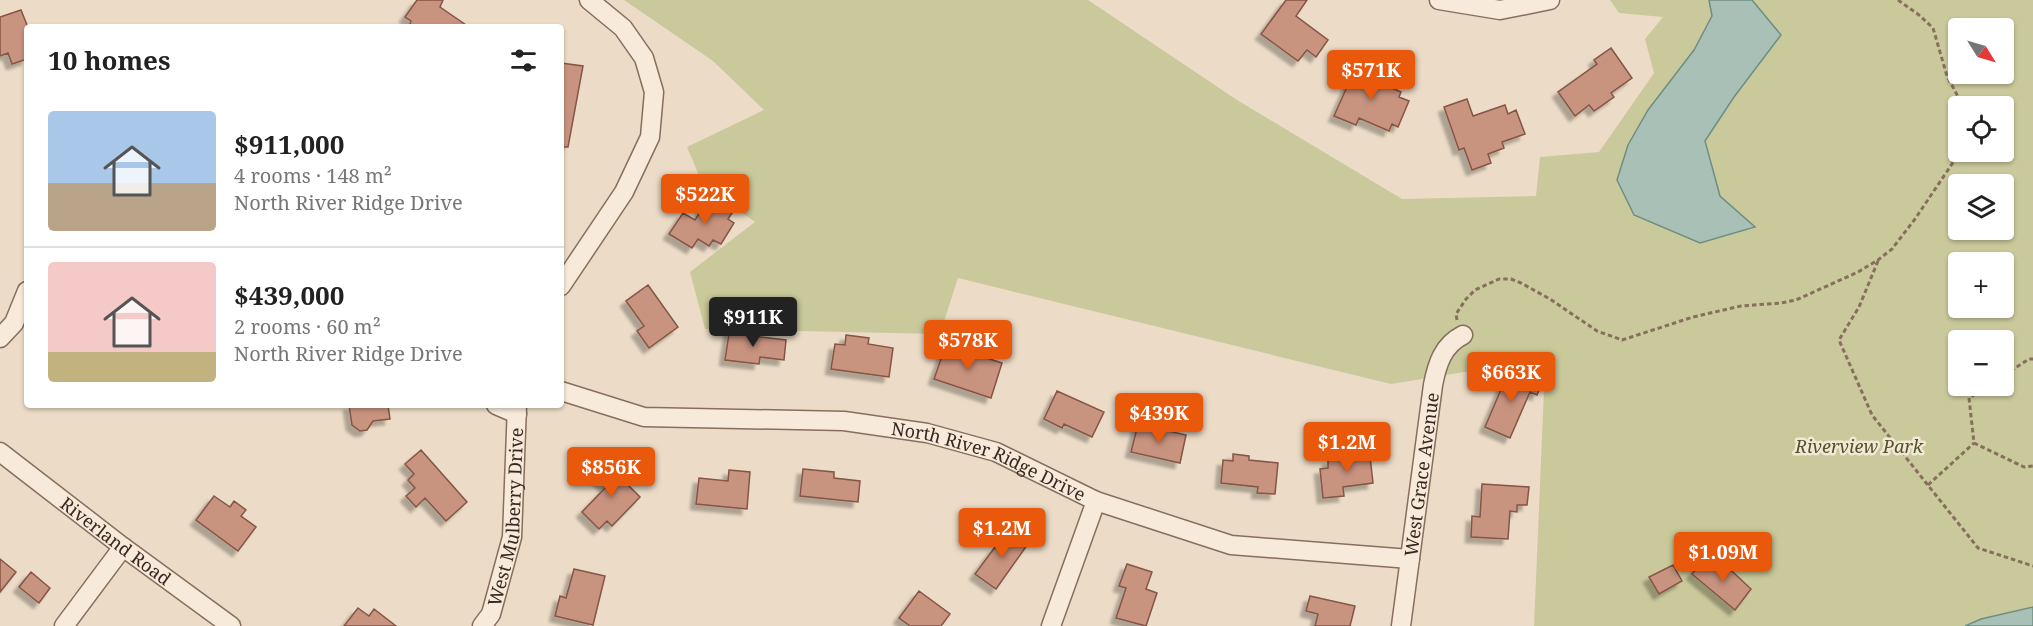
<!DOCTYPE html>
<meta charset="utf-8">
<style>
:root{--surface:#fff;--page:#f6f6f6;--text:#222;--muted:#767676;--line:#e0e0e0;--accent:#ea580c}
body{margin:0;font-family:"Noto Serif",serif;background:var(--page);color:var(--text);height:100vh;display:flex;flex-direction:column;font-size:22px;white-space:nowrap}
*{box-sizing:border-box;margin:0}
p{font-size:20px;color:var(--muted)}
.icon{flex:none;width:33px;height:33px;fill:none;stroke:currentColor;stroke-width:2;stroke-linecap:round;stroke-linejoin:round}
.map{position:relative;flex:1;overflow:hidden}
.side{position:absolute;left:24px;top:24px;width:540px;height:384px;display:flex;flex-direction:column;background:var(--surface);border-radius:6px;box-shadow:0 2px 4px #0004}
.side>*{flex:none}
.needle{width:39px;rotate:127deg}
.tools{position:absolute;left:1948px;top:18px;display:grid;gap:12px}
.tools a{display:grid;place-items:center;width:66px;height:66px;border-radius:6px;background:var(--surface);box-shadow:0 2px 4px #0004;font-size:30px}
.price{position:absolute;translate:-50% -51px;padding:0 14px;border-radius:6px;background:var(--accent);color:#fff;font-size:20px;line-height:39px;filter:drop-shadow(0 2px 3px #0008)}
.price::after{content:'';position:absolute;left:50%;top:36px;width:18px;height:14px;margin-left:-9px;background:inherit;clip-path:polygon(0 0,100% 0,50% 100%)}
.price.selected{background:#222;color:#fff}
ul{padding:0;list-style:none}
li{display:flex;align-items:center;gap:18px;height:150px;padding:0 24px}
li+li{border-top:2px solid var(--line)}
li span{display:grid;place-items:center;flex:none;width:168px;height:120px;border-radius:6px;color:#555}
li>.icon{margin-inline-start:auto}
span .icon{width:72px;height:72px;fill:#fffc;stroke-width:1}
li b{font-size:26px}
h2{display:flex;justify-content:space-between;align-items:center;height:72px;padding:0 24px;font-size:26px}
.map>svg:first-child{display:block}
</style>
<div class="map">
<svg width="2033" height="626" viewBox="0 0 2033 626">
<defs>
<filter id="shadow"><feDropShadow dx="-5.5" dy="5.5" stdDeviation="1.5" flood-color="#0004"/></filter>
</defs>
<rect width="100%" height="100%" fill="#ecdcc7"/>
<!-- green -->
<path fill="#cac99b" fill-rule="evenodd" d="M 624,0 L 1088,0 L 1237,100 L 1402,199 L 1536,196 L 1540,157 L 1599,152 L 1654,73 L 1645,39 L 1663,17 L 1619,13 L 1610,0 L 2033,0 L 2033,607 L 1981,619 L 1965,626 L 1534,626 L 1544,390 L 1495,367 L 1391,384 L 958,278 L 940,334 L 705,329 L 690,272 L 755,222 L 703,185 L 687,147 L 764,110 L 713,61 ZM 1959,28 L 2004,28 L 2004,74 L 1959,74 ZM 1959,106 L 2004,106 L 2004,152 L 1959,152 ZM 1959,184 L 2004,184 L 2004,230 L 1959,230 ZM 1959,262 L 2004,262 L 2004,308 L 1959,308 ZM 1959,340 L 2004,340 L 2004,386 L 1959,386 Z"/>
<!-- water -->
<path fill="#a8c0b6" stroke="#6f8e82" stroke-width="1.5" d="M 1709,0 L 1752,0 L 1781,35 L 1734,97 L 1705,141 L 1720,196 L 1755,227 L 1700,243 L 1634,215 L 1617,180 L 1628,145 L 1648,110 L 1694,50 L 1712,16 Z
M 2033,607 L 2033,626 L 1965,626 L 1981,619 Z"/>
<!-- building -->
<path fill="#c8937f" stroke="#855545" stroke-width="1.5" filter="url(#shadow)" d="M 417,0 L 443,0 L 440,7 L 469,27 L 409,27 L 411,21 L 405,17 Z
M 1286,0 L 1307,0 L 1296,16 L 1328,40 L 1316,57 L 1307,50 L 1298,61 L 1261,34 Z
M 21,10 L 27,25 L 27,59 L 12,64 L 8,53 L 0,56 L 0,17 Z
M 1611,48 L 1632,78 L 1611,93 L 1614,97 L 1594,111 L 1589,105 L 1575,116 L 1558,92 L 1597,64 L 1594,60 Z
M 1358,62 L 1378,71 L 1374,80 L 1401,92 L 1399,97 L 1409,101 L 1398,127 L 1392,124 L 1389,131 L 1359,118 L 1356,125 L 1334,116 Z
M 561,63 L 583,66 L 568,147 L 561,147 Z
M 1467,99 L 1473,116 L 1505,105 L 1508,114 L 1516,110 L 1525,134 L 1502,142 L 1504,148 L 1488,154 L 1491,163 L 1472,170 L 1464,148 L 1459,150 L 1444,107 Z
M 715,198 L 734,210 L 728,219 L 734,223 L 721,244 L 713,240 L 709,246 L 698,239 L 692,248 L 669,234 L 683,213 L 695,220 L 705,205 L 708,208 Z
M 648,285 L 678,327 L 649,348 L 637,331 L 644,326 L 626,301 Z
M 730,327 L 744,329 L 744,335 L 786,340 L 784,360 L 760,357 L 759,364 L 725,360 Z
M 846,335 L 869,338 L 868,344 L 893,348 L 889,377 L 831,369 L 835,344 L 845,345 Z
M 947,342 L 963,347 L 962,350 L 1002,363 L 991,398 L 934,379 Z
M 1508,373 L 1520,378 L 1521,374 L 1542,383 L 1537,395 L 1530,392 L 1510,438 L 1485,427 Z
M 1057,391 L 1104,412 L 1092,437 L 1064,424 L 1062,428 L 1044,419 Z
M 349,405 L 388,405 L 390,419 L 373,421 L 367,430 L 360,431 L 352,425 Z
M 1138,424 L 1186,435 L 1180,463 L 1131,452 Z
M 1369,447 L 1373,483 L 1343,487 L 1344,496 L 1323,498 L 1320,469 L 1328,468 L 1328,460 L 1351,457 L 1350,449 Z
M 421,450 L 467,502 L 446,521 L 425,498 L 416,507 L 406,496 L 415,488 L 408,480 L 414,474 L 405,464 Z
M 1233,454 L 1249,456 L 1249,460 L 1278,463 L 1275,494 L 1257,493 L 1258,487 L 1221,483 L 1223,460 L 1233,461 Z
M 614,461 L 629,476 L 624,481 L 640,497 L 612,526 L 607,521 L 599,529 L 582,512 L 606,487 L 597,478 Z
M 803,469 L 834,472 L 834,478 L 860,481 L 858,502 L 800,496 Z
M 729,470 L 750,472 L 747,509 L 696,504 L 699,478 L 728,481 Z
M 1482,484 L 1529,487 L 1527,505 L 1517,505 L 1517,512 L 1510,511 L 1508,539 L 1471,537 L 1472,516 L 1480,517 Z
M 214,496 L 230,507 L 234,501 L 246,510 L 241,516 L 256,527 L 238,551 L 196,520 Z
M 1011,529 L 1030,541 L 996,589 L 975,574 L 995,547 L 997,549 Z
M 1718,558 L 1751,589 L 1735,610 L 1692,574 L 1701,563 L 1709,569 Z
M 0,559 L 16,572 L 0,592 Z
M 1127,564 L 1152,572 L 1146,589 L 1157,593 L 1146,626 L 1116,618 L 1126,588 L 1119,586 Z
M 1673,565 L 1682,581 L 1659,594 L 1649,577 Z
M 574,569 L 605,576 L 593,625 L 555,616 L 560,596 L 566,598 Z
M 31,572 L 50,588 L 39,603 L 19,587 Z
M 919,591 L 950,614 L 941,626 L 910,626 L 899,618 Z
M 1310,596 L 1355,606 L 1350,626 L 1315,626 L 1318,614 L 1306,611 Z
M 358,608 L 369,616 L 374,609 L 396,626 L 344,626 Z"/>
<g fill="none" stroke-linecap="round" stroke-linejoin="round">
<!-- minor casing -->
<g stroke="#876e5d" stroke-width="21">
<g id="minor">
<path d="M 1439,0 L 1500,10 L 1550,0"/>
<path d="M 561,286 L 624,192 L 650,137 L 654,92 L 644,58 L 623,28 L 589,0"/>
<path d="M 0,338 L 14,323 L 27,291"/>
<path id="s1" d="M 561,391 L 644,417 L 844,421 L 927,433 L 996,452 L 1096,501 L 1231,545 L 1410,559"/>
<path d="M 496,405 L 517,414"/>
<path id="s2" d="M 0,452 L 123,547 L 231,626"/>
<path d="M 64,626 L 123,547"/>
<path id="s3" d="M 482,626 L 491,614 L 512,537 L 517,405"/>
<path d="M 1051,626 L 1096,501"/>
<path id="s4" d="M 1401,626 L 1433,385 C 1437,364 1443,345 1463,335"/>
</g>
</g>
<!-- path -->
<path stroke="#876e5d" stroke-width="3" stroke-dasharray="4.5 3" stroke-linecap="butt" d="M 1898,0 L 1919,15 L 1933,28 L 1947,76 L 1963,106
M 1878,261 L 1859,307 L 1839,340 L 1872,415 L 1978,548 L 2033,566
M 1457,320 L 1456,314 L 1466,299 L 1475,290 L 1499,279 L 1511,279 L 1521,283 L 1550,299 L 1597,331 L 1622,340 L 1693,317 L 1741,306 L 1781,303 L 1796,300 L 1858,272 L 1878,260 L 1892,249 L 1915,219 L 1960,152
M 2004,375 L 2029,359 L 2033,359
M 1988,386 L 1969,398 L 1974,443 L 2024,467 L 2033,466
M 1928,485 L 1974,443"/>
<!-- minor -->
<use href="#minor" stroke="#f7eada" stroke-width="18"/>
</g>
<g text-anchor="middle" dominant-baseline="central" stroke-width="5" stroke-linejoin="round" paint-order="stroke">
<!-- park labels -->
<g font-size="18" font-style="italic" fill="#4f5328" stroke="#f4e7d6">
<text x="1859" y="446">Riverview Park</text>
</g>
<!-- street labels -->
<g font-size="18" fill="#382820" stroke="#f4e7d6">
<text stroke="none"><textPath href="#s1" startOffset="438">North River Ridge Drive</textPath></text>
<text stroke="none"><textPath href="#s4" startOffset="153">West Grace Avenue</textPath></text>
<text stroke="none"><textPath href="#s3" startOffset="114">West Mulberry Drive</textPath></text>
<text stroke="none"><textPath href="#s2" startOffset="146">Riverland Road</textPath></text>
</g>
</g>
</svg>
<div class="tools">
<a><svg class="needle" viewBox="-14 -14 28 28"><path d="M0-13l5 13h-10z" fill="#e53935"/><path d="M0 13l5-13h-10z" fill="#767676"/></svg></a>
<a><svg class="icon" aria-label="locate" viewBox="0 0 24 24"><circle cx="12" cy="12" r="6"/><path d="M12 2v4M12 18v4M2 12h4M18 12h4"/></svg></a>
<a><svg class="icon" aria-label="layers" viewBox="0 0 24 24"><path d="M12 4l9 5-9 5-9-5zM3 14l9 5 9-5"/></svg></a>
<a>+</a>
<a>−</a>
</div>
<b class="price" style="left:1371px;top:101px">$571K</b>
<b class="price" style="left:705px;top:225px">$522K</b>
<b class="price selected" style="left:753px;top:348px">$911K</b>
<b class="price" style="left:968px;top:371px">$578K</b>
<b class="price" style="left:1511px;top:403px">$663K</b>
<b class="price" style="left:1159px;top:444px">$439K</b>
<b class="price" style="left:1347px;top:473px">$1.2M</b>
<b class="price" style="left:611px;top:498px">$856K</b>
<b class="price" style="left:1002px;top:559px">$1.2M</b>
<b class="price" style="left:1723px;top:583px">$1.09M</b>
<section class="side">
<h2>10 homes<svg class="icon" aria-label="filters" viewBox="0 0 24 24"><path d="M4 7h16M4 17h16"/><circle cx="9" cy="7" r="2"/><circle cx="15" cy="17" r="2"/></svg></h2>
<ul>
<li><span style="background:linear-gradient(#a9c7e8 60%,#b9a48a 0)"><svg class="icon" aria-label="home" viewBox="0 0 24 24"><path d="M3 11l9-7 9 7M6 9v11h12V9"/></svg></span><div><b>$911,000</b><p>4 rooms · 148 m²</p><p>North River Ridge Drive</p></div></li>
<li><span style="background:linear-gradient(#f6c9c9 75%,#c2b280 0)"><svg class="icon" aria-label="home" viewBox="0 0 24 24"><path d="M3 11l9-7 9 7M6 9v11h12V9"/></svg></span><div><b>$439,000</b><p>2 rooms · 60 m²</p><p>North River Ridge Drive</p></div></li>
</ul>
</section>
</div>
